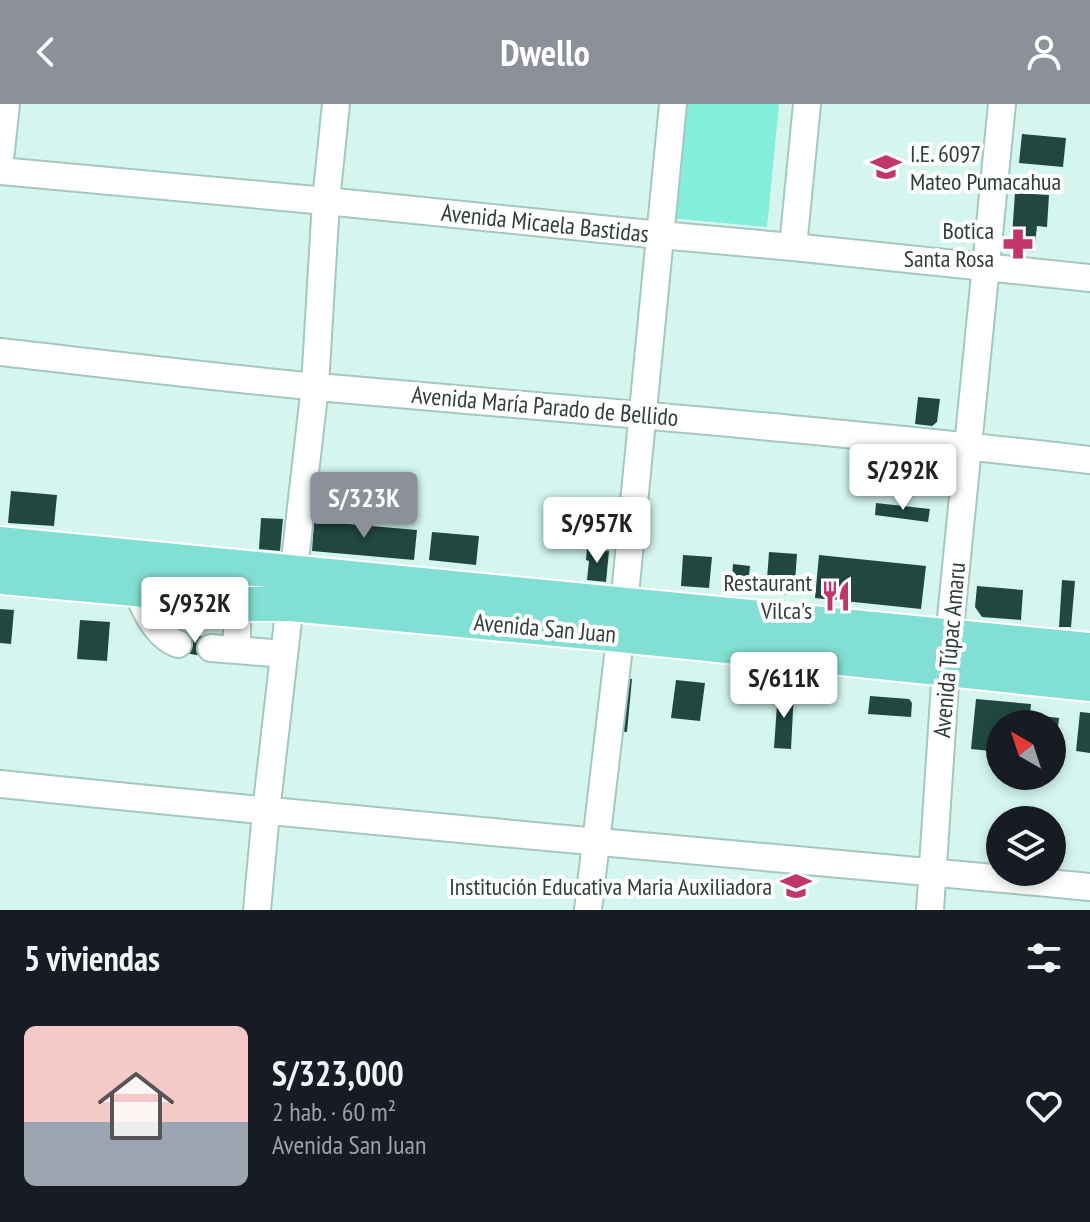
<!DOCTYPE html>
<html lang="es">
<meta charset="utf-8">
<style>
:root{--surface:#171b24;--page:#20242c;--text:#f1f3f6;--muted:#9ea1a6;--accent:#8c9099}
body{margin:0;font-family:"PT Sans Narrow",sans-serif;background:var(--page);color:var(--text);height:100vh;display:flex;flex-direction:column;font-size:30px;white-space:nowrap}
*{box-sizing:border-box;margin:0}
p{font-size:26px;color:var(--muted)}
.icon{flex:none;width:44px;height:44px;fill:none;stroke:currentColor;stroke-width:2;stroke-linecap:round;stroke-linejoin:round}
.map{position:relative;height:806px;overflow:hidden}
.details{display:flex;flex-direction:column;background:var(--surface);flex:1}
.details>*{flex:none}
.needle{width:52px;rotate:321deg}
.controls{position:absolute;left:986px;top:606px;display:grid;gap:16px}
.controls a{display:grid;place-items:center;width:80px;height:80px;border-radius:50%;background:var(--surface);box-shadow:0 4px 12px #0003;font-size:40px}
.price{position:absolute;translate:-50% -68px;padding:0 18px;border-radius:8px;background:#fff;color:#222;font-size:26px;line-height:52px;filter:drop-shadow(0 2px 4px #0008)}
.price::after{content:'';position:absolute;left:50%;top:48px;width:24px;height:18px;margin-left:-12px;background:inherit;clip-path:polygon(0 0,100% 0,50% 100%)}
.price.selected{background:var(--accent);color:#fff}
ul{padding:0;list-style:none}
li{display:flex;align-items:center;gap:24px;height:200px;padding:0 24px}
li span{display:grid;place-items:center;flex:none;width:224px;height:160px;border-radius:12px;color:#555}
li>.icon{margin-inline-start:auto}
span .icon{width:96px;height:96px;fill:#fffc;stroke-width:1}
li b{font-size:34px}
h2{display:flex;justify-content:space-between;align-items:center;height:96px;padding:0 24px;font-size:34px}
header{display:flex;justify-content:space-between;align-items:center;height:104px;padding:0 24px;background:var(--accent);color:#fff;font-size:36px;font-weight:700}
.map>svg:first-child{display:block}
</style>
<header><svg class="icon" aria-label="back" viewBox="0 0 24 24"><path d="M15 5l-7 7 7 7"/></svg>Dwello<svg class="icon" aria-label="person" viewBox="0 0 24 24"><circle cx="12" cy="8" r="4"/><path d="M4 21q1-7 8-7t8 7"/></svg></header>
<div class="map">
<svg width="1090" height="806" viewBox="0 0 1090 806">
<rect width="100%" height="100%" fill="#d4f6ef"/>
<!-- green -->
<path fill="#82eedb" d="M 679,0 L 779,0 L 767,123 L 669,114 Z"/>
<!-- building -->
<path fill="#204841" d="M 1022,30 L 1066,34 L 1063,63 L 1019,59 Z
M 1015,89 L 1049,91 L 1047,123 L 1037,122 L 1034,148 L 1011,146 Z
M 918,293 L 940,295 L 937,318 L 932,322 L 915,320 Z
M 11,387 L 57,391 L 54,422 L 8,419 Z
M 876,399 L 930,405 L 928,418 L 875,411 Z
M 261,414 L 283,415 L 280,447 L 259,445 Z
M 314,417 L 417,426 L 414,456 L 312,447 Z
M 432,428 L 479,432 L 476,461 L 429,456 Z
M 587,445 L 609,447 L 606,478 L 587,476 L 589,457 L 586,456 Z
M 769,448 L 797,450 L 794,491 L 766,489 Z
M 683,451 L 712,453 L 709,484 L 681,482 Z
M 819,451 L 926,462 L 921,505 L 815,494 Z
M 733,460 L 750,462 L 747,489 L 731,487 Z
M 1062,476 L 1075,477 L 1071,523 L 1059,523 Z
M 977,482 L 1023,486 L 1021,516 L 982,513 L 975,503 Z
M 0,505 L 14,506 L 11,540 L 0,539 Z
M 80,516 L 110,518 L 107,557 L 77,555 Z
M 180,529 L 213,534 L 210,553 L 177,548 Z
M 621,574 L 632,575 L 627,628 L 616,627 Z
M 676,576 L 705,579 L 700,617 L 671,614 Z
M 778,586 L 794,587 L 791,645 L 774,644 Z
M 870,592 L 909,595 L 912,599 L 911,613 L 868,610 Z
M 976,595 L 1031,600 L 1029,620 L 1000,620 L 1000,648 L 971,645 Z
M 1080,608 L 1090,609 L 1090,649 L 1076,647 Z
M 1033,611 L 1059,614 L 1056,644 L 1052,644 L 1052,620 L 1032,620 Z"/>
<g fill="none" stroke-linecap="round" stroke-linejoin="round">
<!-- minor casing -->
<g stroke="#a6c7c0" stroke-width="30">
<path id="minor" d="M 0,55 L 6,0
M 0,67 L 326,97 L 660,131 L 793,143 L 1090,174
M 793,143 L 807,0
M 0,248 C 106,260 212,273 319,283 C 576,306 833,326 1090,356
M 135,485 C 146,505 155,532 178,540
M 211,544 L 237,546 L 237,500
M 237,546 L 284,550
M 0,680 C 363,718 727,749 1090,783
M 257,806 L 266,708 L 315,282 L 326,97 L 336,0
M 588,806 L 624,501 L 673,0
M 930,806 L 946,564 L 1002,0"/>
</g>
<!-- major casing -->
<g stroke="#fff" stroke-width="38">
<path id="major" d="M 0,440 L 1090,546
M 0,473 L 135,485 L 237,500 L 290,500 L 620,531 L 1090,580"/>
</g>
<!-- minor -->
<use href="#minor" stroke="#fff" stroke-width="26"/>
<!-- major -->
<use href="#major" stroke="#82dfd3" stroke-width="34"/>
</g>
<!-- icons -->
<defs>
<g id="school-bare" transform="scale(2.4)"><path d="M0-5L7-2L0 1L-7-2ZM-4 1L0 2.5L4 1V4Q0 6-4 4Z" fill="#c1356b" stroke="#fff" stroke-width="2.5" paint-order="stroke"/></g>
<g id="pharmacy-bare" transform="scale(2.4)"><path d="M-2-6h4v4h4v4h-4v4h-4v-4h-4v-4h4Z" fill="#c1356b" stroke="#fff" stroke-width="2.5" paint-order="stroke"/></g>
<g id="restaurant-bare" transform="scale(2.4)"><path d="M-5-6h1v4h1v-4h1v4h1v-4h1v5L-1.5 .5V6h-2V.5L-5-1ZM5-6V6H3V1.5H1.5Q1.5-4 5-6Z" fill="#c1356b" stroke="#fff" stroke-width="2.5" paint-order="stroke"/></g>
</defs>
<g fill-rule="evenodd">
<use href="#school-bare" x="886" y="63"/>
<use href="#pharmacy-bare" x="1018" y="140"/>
<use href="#restaurant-bare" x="836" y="492"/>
<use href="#school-bare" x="796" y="782"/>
</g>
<g text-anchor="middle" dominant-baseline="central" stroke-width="8" stroke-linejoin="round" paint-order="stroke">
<!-- poi labels -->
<g font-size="24" fill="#313e3b" stroke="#fff" text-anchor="end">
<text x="910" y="49" text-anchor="start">I.E. 6097<tspan x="910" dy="28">Mateo Pumacahua</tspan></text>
<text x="994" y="126">Botica<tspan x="994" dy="28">Santa Rosa</tspan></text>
<text x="812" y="478">Restaurant<tspan x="812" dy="28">Vilca's</tspan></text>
<text x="772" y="782">Institución Educativa Maria Auxiliadora</text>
</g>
<!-- street labels -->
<g font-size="24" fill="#313e3b" stroke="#fff">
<text transform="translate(545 119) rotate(6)">Avenida Micaela Bastidas</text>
<text transform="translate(545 302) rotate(5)">Avenida María Parado de Bellido</text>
<text transform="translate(545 524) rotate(5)">Avenida San Juan</text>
<text transform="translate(949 546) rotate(-85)">Avenida Túpac Amaru</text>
</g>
</g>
</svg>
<div class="controls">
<a><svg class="needle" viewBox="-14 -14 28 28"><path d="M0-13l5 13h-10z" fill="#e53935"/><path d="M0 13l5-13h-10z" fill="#9ea1a6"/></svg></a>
<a><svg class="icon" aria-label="layers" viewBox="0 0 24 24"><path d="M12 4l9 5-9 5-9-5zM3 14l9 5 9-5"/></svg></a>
</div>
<b class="price" style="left:903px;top:408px">S/292K</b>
<b class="price selected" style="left:364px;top:436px">S/323K</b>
<b class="price" style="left:597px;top:461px">S/957K</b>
<b class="price" style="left:195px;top:541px">S/932K</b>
<b class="price" style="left:784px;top:616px">S/611K</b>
</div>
<section class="details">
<h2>5 viviendas<svg class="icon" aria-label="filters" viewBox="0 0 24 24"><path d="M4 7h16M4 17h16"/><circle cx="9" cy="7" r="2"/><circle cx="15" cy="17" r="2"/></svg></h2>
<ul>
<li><span style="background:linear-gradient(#f6c9c9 60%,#9aa5b1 0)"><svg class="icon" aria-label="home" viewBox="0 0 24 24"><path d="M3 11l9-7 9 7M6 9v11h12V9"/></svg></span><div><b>S/323,000</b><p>2 hab. · 60 m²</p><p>Avenida San Juan</p></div><svg class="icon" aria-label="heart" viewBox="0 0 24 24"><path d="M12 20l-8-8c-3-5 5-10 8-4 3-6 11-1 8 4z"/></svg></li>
</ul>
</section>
